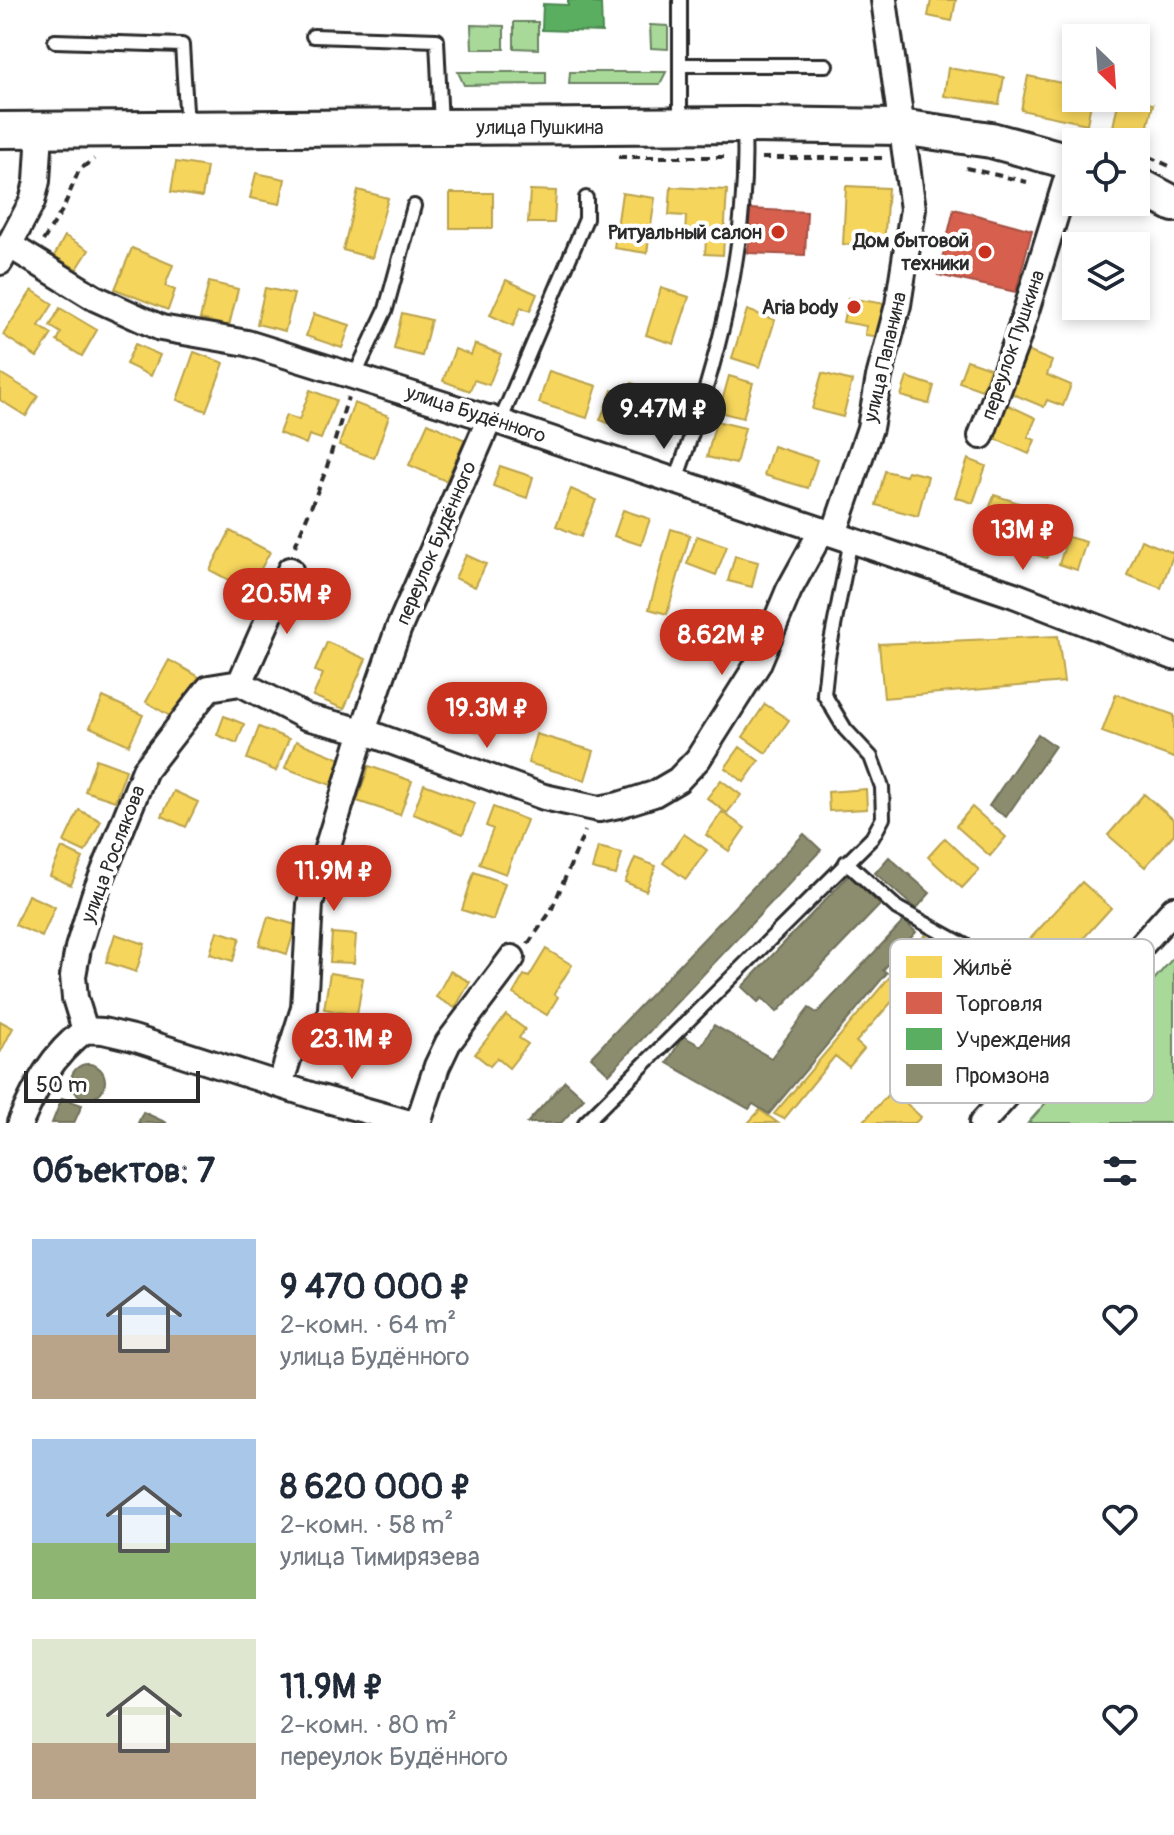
<!DOCTYPE html>
<html lang="ru">
<meta charset="utf-8">
<style>
:root{--surface:#fff;--page:#f2f2f3;--text:#1f2937;--muted:#747a83;--accent:#c8321e}
body{margin:0;font-family:Pangolin,sans-serif;background:var(--page);color:var(--text);height:100vh;display:flex;flex-direction:column;font-size:30px;white-space:nowrap}
*{box-sizing:border-box;margin:0}
p{font-size:26px;color:var(--muted)}
.icon{flex:none;width:44px;height:44px;fill:none;stroke:currentColor;stroke-width:2;stroke-linecap:round;stroke-linejoin:round}
.map{position:relative;height:1123px;overflow:hidden}
.panel{display:flex;flex-direction:column;background:var(--surface);flex:1}
.panel>*{flex:none}
.needle{width:52px;rotate:155deg}
.tools{position:absolute;left:1062px;top:24px;display:grid;gap:16px}
.tools a{display:grid;place-items:center;width:88px;height:88px;border-radius:0px;background:var(--surface);box-shadow:0 4px 12px #0003;font-size:40px}
.scale{position:absolute;left:24px;bottom:20px;width:176px;box-sizing:border-box;padding-left:8px;border:4px solid #2b2b2b;border-top:0;font-size:22px;line-height:28px;white-space:nowrap;color:#2b2b2b;-webkit-text-stroke:6px #fff;paint-order:stroke}
.price{position:absolute;translate:-50% -68px;padding:0 18px;border-radius:28px;background:var(--accent);color:#fff;font-size:26px;line-height:52px;filter:drop-shadow(0 2px 4px #0008)}
.price::after{content:'';position:absolute;left:50%;top:48px;width:24px;height:18px;margin-left:-12px;background:inherit;clip-path:polygon(0 0,100% 0,50% 100%)}
.price.active{background:#222;color:#fff}
ul{padding:0;list-style:none}
li{display:flex;align-items:center;gap:24px;height:200px;padding:0 32px}
li span{display:grid;place-items:center;flex:none;width:224px;height:160px;border-radius:0px;color:#555}
li>.icon{margin-inline-start:auto}
span .icon{width:96px;height:96px;fill:#fffc;stroke-width:1}
li b{font-size:34px}
h2{display:flex;justify-content:space-between;align-items:center;height:96px;padding:0 32px;font-size:34px}
.map>svg:first-child{display:block}
</style>
<div class="map">
<svg width="1174" height="1123" viewBox="0 0 1174 1123">
<rect width="100%" height="100%" fill="#fff"/>
<filter id="ink" filterUnits="userSpaceOnUse"><feTurbulence type="fractalNoise" baseFrequency=".0125" numOctaves="2"/><feDisplacementMap in="SourceGraphic" scale="16" xChannelSelector="R" yChannelSelector="G"/><feConvolveMatrix kernelMatrix="1 2 1 2 8 2 1 2 1" color-interpolation-filters="sRGB"/></filter>
<g filter="url(#ink)">
<!-- green -->
<path fill="#a9d999" stroke="#6a8262" stroke-width="2" d="M 514,22 L 538,22 L 538,49 L 514,48 Z
M 471,25 L 504,26 L 504,49 L 472,49 Z
M 650,25 L 668,26 L 668,49 L 651,48 Z
M 458,72 L 546,72 L 546,84 L 464,85 Z
M 570,72 L 666,72 L 660,84 L 569,84 Z
M 1174,957 L 1174,1123 L 1028,1123 Z"/>
<!-- homes -->
<path fill="#f6d55c" stroke="#b9a24d" stroke-width="2" d="M 931,0 L 956,0 L 952,21 L 928,16 Z
M 948,68 L 1004,77 L 999,104 L 944,96 Z
M 1028,76 L 1076,86 L 1076,98 L 1092,98 L 1087,124 L 1021,110 Z
M 1119,98 L 1153,104 L 1146,134 L 1113,127 Z
M 176,162 L 207,167 L 202,197 L 171,192 Z
M 256,173 L 285,179 L 280,204 L 250,198 Z
M 846,186 L 888,188 L 884,246 L 843,244 Z
M 671,187 L 727,190 L 723,255 L 705,254 L 707,226 L 700,226 L 699,238 L 685,237 L 686,216 L 669,215 Z
M 358,190 L 388,198 L 372,258 L 343,250 Z
M 530,190 L 556,191 L 554,223 L 528,223 Z
M 450,193 L 493,193 L 493,228 L 450,228 Z
M 622,193 L 655,198 L 647,253 L 614,248 Z
M 65,236 L 89,250 L 77,269 L 54,256 Z
M 132,248 L 173,265 L 165,286 L 175,290 L 168,310 L 115,289 Z
M 506,280 L 537,294 L 530,311 L 521,307 L 513,326 L 490,315 Z
M 209,282 L 238,289 L 229,326 L 200,319 Z
M 265,288 L 294,294 L 285,331 L 257,324 Z
M 661,288 L 689,297 L 674,344 L 646,335 Z
M 32,290 L 53,304 L 39,326 L 52,334 L 37,357 L 3,335 Z
M 848,298 L 886,304 L 881,337 L 865,335 L 866,326 L 843,322 Z
M 60,308 L 97,330 L 82,356 L 57,341 L 61,333 L 50,326 Z
M 747,310 L 775,320 L 760,367 L 732,358 Z
M 402,313 L 431,320 L 422,356 L 394,349 Z
M 314,314 L 350,325 L 342,348 L 306,336 Z
M 135,344 L 160,355 L 151,376 L 126,364 Z
M 475,344 L 501,354 L 489,385 L 474,380 L 470,391 L 443,381 L 455,349 L 471,355 Z
M 1025,350 L 1052,361 L 1047,375 L 1071,385 L 1063,406 L 1047,400 L 1044,407 L 1008,392 Z
M 194,352 L 224,363 L 206,411 L 177,400 Z
M 967,360 L 990,368 L 982,390 L 959,382 Z
M 549,371 L 597,386 L 587,418 L 539,403 Z
M 0,373 L 38,396 L 26,416 L 0,400 Z
M 822,373 L 852,381 L 843,417 L 812,409 Z
M 729,376 L 753,383 L 743,418 L 719,412 Z
M 907,377 L 934,386 L 929,404 L 901,396 Z
M 632,383 L 650,390 L 634,433 L 600,420 L 612,390 L 628,396 Z
M 310,390 L 336,400 L 321,439 L 309,435 L 306,444 L 279,433 L 286,415 L 299,420 Z
M 354,403 L 389,416 L 374,458 L 339,445 Z
M 1006,404 L 1036,418 L 1028,437 L 1035,440 L 1029,454 L 991,437 Z
M 716,421 L 745,428 L 736,464 L 707,457 Z
M 428,423 L 465,440 L 446,481 L 409,465 Z
M 773,446 L 817,460 L 808,488 L 764,475 Z
M 968,459 L 986,466 L 973,503 L 955,497 Z
M 500,466 L 533,477 L 527,498 L 493,486 Z
M 885,471 L 906,476 L 908,471 L 928,476 L 918,516 L 876,505 Z
M 571,489 L 596,500 L 581,537 L 556,526 Z
M 994,495 L 1022,504 L 1009,545 L 980,536 Z
M 623,510 L 650,519 L 641,545 L 614,536 Z
M 1036,523 L 1056,530 L 1047,558 L 1027,552 Z
M 671,529 L 690,535 L 667,614 L 649,609 Z
M 230,531 L 270,552 L 249,591 L 210,570 Z
M 697,536 L 727,546 L 716,575 L 687,564 Z
M 1068,537 L 1086,542 L 1077,570 L 1059,564 Z
M 1141,540 L 1174,553 L 1161,588 L 1127,575 Z
M 466,555 L 486,564 L 475,587 L 455,578 Z
M 735,556 L 758,562 L 752,587 L 728,581 Z
M 737,620 L 758,625 L 753,647 L 732,642 Z
M 1058,636 L 1064,682 L 884,698 L 879,644 Z
M 327,642 L 366,659 L 344,709 L 313,696 L 323,674 L 315,671 Z
M 169,660 L 199,677 L 175,719 L 146,702 Z
M 1116,694 L 1174,715 L 1174,758 L 1102,732 Z
M 103,697 L 143,715 L 129,745 L 90,727 Z
M 459,699 L 486,707 L 479,732 L 452,724 Z
M 765,704 L 789,720 L 766,753 L 743,737 Z
M 224,716 L 244,724 L 237,743 L 217,735 Z
M 259,727 L 289,739 L 276,771 L 247,759 Z
M 536,734 L 594,751 L 585,780 L 528,763 Z
M 296,741 L 341,759 L 331,785 L 285,768 Z
M 740,747 L 759,761 L 744,782 L 725,768 Z
M 96,759 L 126,770 L 115,801 L 85,791 Z
M 369,766 L 412,781 L 400,815 L 357,801 Z
M 721,780 L 741,795 L 727,813 L 707,798 Z
M 424,784 L 475,803 L 463,834 L 413,814 Z
M 866,789 L 867,809 L 829,811 L 828,792 Z
M 174,791 L 198,802 L 186,827 L 162,816 Z
M 1144,794 L 1174,820 L 1174,834 L 1145,867 L 1108,835 Z
M 493,807 L 527,820 L 506,874 L 479,864 L 493,829 L 486,826 Z
M 972,807 L 1006,837 L 990,856 L 956,826 Z
M 79,810 L 101,821 L 85,852 L 64,842 Z
M 722,812 L 745,828 L 729,851 L 706,835 Z
M 684,834 L 707,850 L 686,879 L 663,863 Z
M 945,838 L 979,870 L 962,888 L 928,857 Z
M 598,847 L 622,853 L 616,875 L 592,869 Z
M 62,848 L 83,858 L 71,885 L 50,876 Z
M 635,858 L 656,866 L 646,891 L 625,882 Z
M 474,872 L 505,883 L 493,920 L 462,910 Z
M 1082,882 L 1111,908 L 1038,988 L 1009,962 Z
M 28,895 L 55,907 L 42,937 L 15,925 Z
M 268,917 L 296,925 L 287,954 L 259,945 Z
M 217,931 L 240,938 L 233,961 L 210,954 Z
M 332,933 L 356,935 L 354,963 L 330,962 Z
M 115,934 L 145,944 L 136,972 L 106,962 Z
M 925,935 L 946,954 L 929,974 L 922,968 L 856,1042 L 864,1049 L 849,1067 L 835,1056 L 784,1119 L 774,1114 Z
M 546,949 L 572,965 L 554,994 L 558,997 L 547,1015 L 513,994 L 524,975 L 529,977 Z
M 450,971 L 470,982 L 455,1008 L 436,997 Z
M 330,973 L 363,978 L 357,1015 L 324,1009 Z
M 506,1015 L 525,1029 L 519,1038 L 528,1044 L 509,1068 L 497,1058 L 490,1066 L 475,1054 Z
M 0,1021 L 13,1028 L 0,1053 Z
M 892,1090 L 921,1117 L 915,1123 L 862,1123 Z
M 760,1110 L 778,1123 L 748,1123 Z"/>
<!-- shops -->
<path fill="#d6604d" stroke="#a35043" stroke-width="2" d="M 750,209 L 807,212 L 805,255 L 748,253 Z
M 954,209 L 1032,230 L 1016,292 L 938,275 Z"/>
<!-- public -->
<path fill="#5aae61" stroke="#4c8751" stroke-width="2" d="M 568,0 L 593,0 L 593,3 L 601,4 L 602,32 L 542,30 L 543,4 L 568,5 Z"/>
<!-- industry -->
<path fill="#8c8c6e" stroke="#6f6f5a" stroke-width="2" d="M 1038,734 L 1055,746 L 1006,817 L 989,806 Z
M 804,834 L 821,850 L 609,1074 L 591,1057 Z
M 889,857 L 930,893 L 916,909 L 875,873 Z
M 849,875 L 880,905 L 777,1012 L 762,998 L 758,1002 L 742,987 Z
M 904,921 L 916,932 L 883,970 L 887,973 L 769,1114 L 753,1104 L 749,1109 L 667,1063 L 683,1036 L 701,1046 L 714,1025 L 771,1058 L 809,1008 L 817,1013 Z
M71 1081a17 17 0 1 1 34 0a17 17 0 1 1-34 0Z
M 565,1081 L 584,1098 L 561,1123 L 527,1123 Z
M 62,1098 L 82,1105 L 74,1123 L 52,1123 Z
M 143,1112 L 167,1123 L 138,1123 Z"/>
<g fill="none" stroke-linecap="round" stroke-linejoin="round">
<!-- lane casing -->
<g stroke="#2b2b2b" stroke-width="18">
<path id="lane" d="M 680,0 L 680,123
M 313,36 L 437,40 L 441,125
M 55,41 L 182,45 L 187,127
M 681,65 L 826,65
M 355,375 L 386,309 L 414,206
M 500,422 L 586,219 L 586,198
M 676,480 C 716,367 749,250 744,129
M 846,862 L 897,908 L 984,956 L 1020,1003 L 1058,1038
M 585,1123 L 872,838 L 883,818 L 882,787 L 871,757 L 845,729 L 824,694 L 828,657 L 851,540"/>
</g>
<!-- street casing -->
<g stroke="#2b2b2b" stroke-width="30">
<path id="street" d="M 9,245 L 95,298 L 161,328 L 247,343 L 500,422 L 1014,595 L 1174,657
M 0,262 L 32,202 L 37,181 L 40,131
M 981,436 L 1017,340 L 1072,162
M 834,534 L 870,428 L 879,377 L 898,305 L 913,209 L 884,0
M 240,683 L 306,717 L 363,731 L 544,797 L 599,809 L 619,805 L 654,794 L 678,780 L 698,759 L 758,664 L 789,590 L 822,530
M 240,683 L 290,570
M 85,1030 L 75,998 L 73,976 L 78,948 L 94,896 L 145,770 L 209,688 L 240,683
M 85,1030 L 103,1031 L 133,1038 L 317,1097 L 410,1123
M 280,1085 L 304,1008 L 310,904 L 363,731 L 398,630 L 490,418
M 20,1123 C 37,1085 51,1056 85,1030
M 418,1123 L 437,1066 L 448,1043 L 512,958
M 982,1123 L 1174,909"/>
</g>
<!-- secondary casing -->
<g stroke="#2b2b2b" stroke-width="40">
<path id="secondary" d="M 0,130 L 744,125 L 900,127 L 991,140 L 1076,163
M 1136,184 L 1174,204"/>
</g>
<!-- path -->
<path stroke="#2b2b2b" stroke-width="4" stroke-dasharray="8 6" stroke-linecap="butt" d="M 1091,138 L 1108,142
M 1136,151 L 1174,168
M 618,157 L 726,157
M 762,158 L 882,158
M 966,168 L 1027,182
M 43,241 L 63,209 L 79,170 L 94,159
M 295,546 L 325,473 L 348,397
M 528,944 L 551,911 L 585,831"/>
<!-- lane -->
<use href="#lane" stroke="#fff" stroke-width="12"/>
<!-- street -->
<use href="#street" stroke="#fff" stroke-width="24"/>
<!-- secondary -->
<use href="#secondary" stroke="#fff" stroke-width="34"/>
</g>
</g>
<!-- markers -->
<g fill="#c8321e" stroke="#fff" stroke-width="3">
<circle cx="778" cy="232" r="8"/>
<circle cx="985" cy="252" r="8"/>
<circle cx="854" cy="307" r="8"/>
</g>
<g text-anchor="middle" dominant-baseline="central" stroke-width="8" stroke-linejoin="round" paint-order="stroke">
<!-- street labels -->
<g font-size="20" fill="#2b2b2b" stroke="#fff">
<text x="540" y="127">улица Пушкина</text>
<text transform="translate(1013 345) rotate(-71)">переулок Пушкина</text>
<text transform="translate(885 357) rotate(-77)">улица Папанина</text>
<text transform="translate(476 414) rotate(18)">улица Будённого</text>
<text transform="translate(436 543) rotate(-67)">переулок Будённого</text>
<text transform="translate(113 854) rotate(-69)">улица Рослякова</text>
</g>
<!-- poi labels -->
<g font-size="20" font-weight="bold" fill="#2b2b2b" stroke="#fff" text-anchor="end">
<text x="762" y="232">Ритуальный салон</text>
<text x="969" y="240">Дом бытовой<tspan x="969" dy="23">техники</tspan></text>
<text x="838" y="307">Aria body</text>
</g>
</g>
<!-- legend -->
<rect x="890" y="939" width="264" height="164" rx="12" fill="#fff" stroke="#bfbfbf" stroke-width="2"/>
<rect x="906" y="956" width="36" height="22" fill="#f6d55c"/>
<rect x="906" y="992" width="36" height="22" fill="#d6604d"/>
<rect x="906" y="1028" width="36" height="22" fill="#5aae61"/>
<rect x="906" y="1064" width="36" height="22" fill="#8c8c6e"/>
<g font-size="22" fill="#2b2b2b">
<text x="956" y="975">Жильё</text>
<text x="956" y="1011">Торговля</text>
<text x="956" y="1047">Учреждения</text>
<text x="956" y="1083">Промзона</text>
</g>
</svg>
<div class="tools">
<a><svg class="needle" viewBox="-14 -14 28 28"><path d="M0-13l5 13h-10z" fill="#e53935"/><path d="M0 13l5-13h-10z" fill="#747a83"/></svg></a>
<a><svg class="icon" aria-label="locate" viewBox="0 0 24 24"><circle cx="12" cy="12" r="6"/><path d="M12 2v4M12 18v4M2 12h4M18 12h4"/></svg></a>
<a><svg class="icon" aria-label="layers" viewBox="0 0 24 24"><path d="M12 4l9 5-9 5-9-5zM3 14l9 5 9-5"/></svg></a>
</div>
<div class="scale">50 m</div>
<b class="price active" style="left:664px;top:451px">9.47M ₽</b>
<b class="price" style="left:1023px;top:572px">13M ₽</b>
<b class="price" style="left:287px;top:636px">20.5M ₽</b>
<b class="price" style="left:722px;top:677px">8.62M ₽</b>
<b class="price" style="left:487px;top:750px">19.3M ₽</b>
<b class="price" style="left:334px;top:913px">11.9M ₽</b>
<b class="price" style="left:352px;top:1081px">23.1M ₽</b>
</div>
<section class="panel">
<h2>Объектов: 7<svg class="icon" aria-label="filters" viewBox="0 0 24 24"><path d="M4 7h16M4 17h16"/><circle cx="9" cy="7" r="2"/><circle cx="15" cy="17" r="2"/></svg></h2>
<ul>
<li><span style="background:linear-gradient(#a9c7e8 60%,#b9a48a 0)"><svg class="icon" aria-label="home" viewBox="0 0 24 24"><path d="M3 11l9-7 9 7M6 9v11h12V9"/></svg></span><div><b>9 470 000 ₽</b><p>2-комн. · 64 m²</p><p>улица Будённого</p></div><svg class="icon" aria-label="heart" viewBox="0 0 24 24"><path d="M12 20l-8-8c-3-5 5-10 8-4 3-6 11-1 8 4z"/></svg></li>
<li><span style="background:linear-gradient(#a9c7e8 65%,#8fb573 0)"><svg class="icon" aria-label="home" viewBox="0 0 24 24"><path d="M3 11l9-7 9 7M6 9v11h12V9"/></svg></span><div><b>8 620 000 ₽</b><p>2-комн. · 58 m²</p><p>улица Тимирязева</p></div><svg class="icon" aria-label="heart" viewBox="0 0 24 24"><path d="M12 20l-8-8c-3-5 5-10 8-4 3-6 11-1 8 4z"/></svg></li>
<li><span style="background:linear-gradient(#dfe7d0 65%,#b9a48a 0)"><svg class="icon" aria-label="home" viewBox="0 0 24 24"><path d="M3 11l9-7 9 7M6 9v11h12V9"/></svg></span><div><b>11.9M ₽</b><p>2-комн. · 80 m²</p><p>переулок Будённого</p></div><svg class="icon" aria-label="heart" viewBox="0 0 24 24"><path d="M12 20l-8-8c-3-5 5-10 8-4 3-6 11-1 8 4z"/></svg></li>
</ul>
</section>
